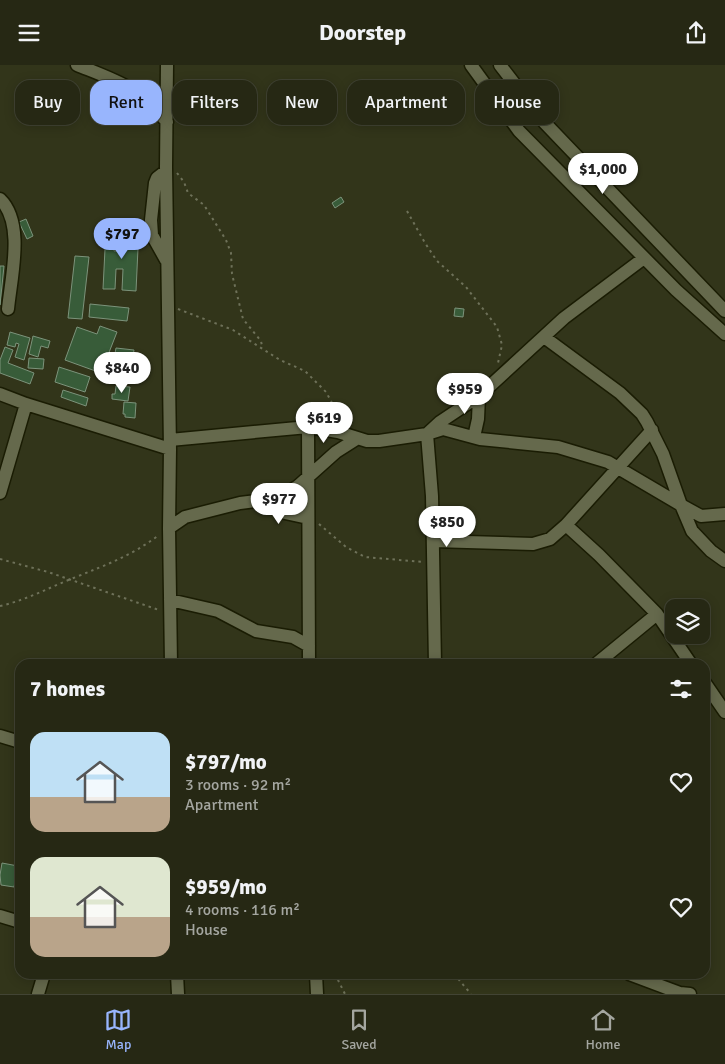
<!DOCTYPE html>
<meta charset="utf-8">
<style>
:root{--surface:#262814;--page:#2e301d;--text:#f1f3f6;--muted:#a4a6a0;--line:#424434;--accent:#98b5fd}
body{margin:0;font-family:Signika,sans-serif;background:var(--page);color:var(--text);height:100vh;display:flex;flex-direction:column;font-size:19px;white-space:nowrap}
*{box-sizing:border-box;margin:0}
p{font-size:16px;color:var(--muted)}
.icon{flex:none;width:28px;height:28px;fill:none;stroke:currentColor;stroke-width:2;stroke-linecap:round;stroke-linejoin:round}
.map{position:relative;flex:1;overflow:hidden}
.sheet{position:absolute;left:15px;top:594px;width:695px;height:320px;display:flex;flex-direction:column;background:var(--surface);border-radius:15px;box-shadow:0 2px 12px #0003,0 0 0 1px var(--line)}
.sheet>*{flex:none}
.top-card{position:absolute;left:15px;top:15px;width:695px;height:45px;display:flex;gap:10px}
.fabs{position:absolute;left:665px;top:534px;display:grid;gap:10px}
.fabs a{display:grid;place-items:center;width:45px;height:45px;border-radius:10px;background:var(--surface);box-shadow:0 2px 12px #0003,0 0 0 1px var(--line);font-size:25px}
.price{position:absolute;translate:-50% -42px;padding:0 11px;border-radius:18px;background:#fff;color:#222;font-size:16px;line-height:32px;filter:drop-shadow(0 1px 2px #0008)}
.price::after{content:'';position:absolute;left:50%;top:30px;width:15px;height:11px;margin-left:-8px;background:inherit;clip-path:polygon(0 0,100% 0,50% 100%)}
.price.on{background:var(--accent);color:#111}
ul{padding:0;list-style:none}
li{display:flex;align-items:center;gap:15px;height:125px;padding:0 15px}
li span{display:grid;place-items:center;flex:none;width:140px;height:100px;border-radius:15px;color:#555}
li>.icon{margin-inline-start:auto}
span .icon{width:60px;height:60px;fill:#fffc;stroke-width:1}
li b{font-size:21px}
h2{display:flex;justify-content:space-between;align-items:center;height:60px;padding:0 15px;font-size:21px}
.chip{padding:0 18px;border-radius:15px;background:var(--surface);box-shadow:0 2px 12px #0003,0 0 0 1px var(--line);font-size:18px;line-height:45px}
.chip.on{background:var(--accent);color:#111}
header{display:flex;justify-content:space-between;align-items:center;height:65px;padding:0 15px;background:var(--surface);font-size:22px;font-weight:700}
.tabs{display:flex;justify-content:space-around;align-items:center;height:70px;border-top:1px solid var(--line);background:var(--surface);font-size:14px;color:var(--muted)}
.tabs a{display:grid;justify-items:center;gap:2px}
.tabs .on{color:var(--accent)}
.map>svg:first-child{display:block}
</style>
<header><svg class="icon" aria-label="menu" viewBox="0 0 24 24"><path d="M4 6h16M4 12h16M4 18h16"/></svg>Doorstep<svg class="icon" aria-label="share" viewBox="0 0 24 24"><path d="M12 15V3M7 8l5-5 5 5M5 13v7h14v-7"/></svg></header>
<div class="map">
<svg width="725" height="929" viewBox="0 0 725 929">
<rect width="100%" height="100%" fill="#32351a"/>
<!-- building -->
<path fill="#385c39" stroke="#7c937b" d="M 341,132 L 344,137 L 335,143 L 332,138 Z
M 26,154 L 33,171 L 27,174 L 19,157 Z
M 126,162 L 139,162 L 136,226 L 122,225 L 123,204 L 116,204 L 115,224 L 103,224 L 106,164 L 115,165 L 114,186 L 125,186 Z
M 75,191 L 89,192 L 82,254 L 68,253 Z
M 0,201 L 4,201 L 0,240 Z
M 90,239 L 129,243 L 127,256 L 89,252 Z
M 455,243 L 464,244 L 463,252 L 454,251 Z
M 100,261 L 117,267 L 101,308 L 65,295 L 77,262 L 97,269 Z
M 10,267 L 30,273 L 24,295 L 15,292 L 19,279 L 16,278 L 15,282 L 7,280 Z
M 33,271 L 50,276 L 48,283 L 41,281 L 38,292 L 29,289 Z
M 5,282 L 13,285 L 8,298 L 34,308 L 30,319 L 0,308 L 0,295 Z
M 116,283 L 134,285 L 132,296 L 114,294 Z
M 29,293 L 44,294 L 43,304 L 28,303 Z
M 59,302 L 90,312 L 85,327 L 55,317 Z
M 114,302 L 131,304 L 130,315 L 113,313 Z
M 116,321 L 130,322 L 128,336 L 112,334 L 112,329 L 115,329 Z
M 63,325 L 88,333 L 86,341 L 61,332 Z
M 124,337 L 136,338 L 135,353 L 125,352 L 125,349 L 123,349 Z
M 2,798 L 18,801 L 14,822 L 1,820 L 0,810 Z"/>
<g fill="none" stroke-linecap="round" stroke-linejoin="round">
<!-- minor casing -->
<g stroke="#1a1c03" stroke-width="15">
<path id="minor" d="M 77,0 C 117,16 139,22 167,57
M 167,0 L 166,102 L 170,384 L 169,463 L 171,599
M 471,0 L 519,66 L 676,225 L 725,269
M 500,0 L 544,57 L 725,246
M 166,106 L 157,113 L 155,118 L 151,155 L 152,170 L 166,195
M 0,134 C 25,158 11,212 8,244
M 544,272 L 620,328 L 642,349 L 647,357 L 663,389 L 681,440 L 701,451 L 725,449
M 0,329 L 26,339 L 170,384
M 308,362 L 309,599
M 474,372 L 478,354 L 479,331
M 170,375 L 308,362 L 338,367 L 367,376 L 379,376 L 427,369 L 443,364 L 480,374 L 558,382 L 608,397 L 681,440 L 692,466 L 711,486 L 725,496
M 0,428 L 26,339
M 265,435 L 285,448 L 308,453
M 566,460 L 599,490 L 657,549 L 691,599
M 169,463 L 185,452 L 240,438 L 265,435 L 284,430 L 298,421 L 336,387 L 358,373
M 433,476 L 533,479 L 550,474 L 566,460 L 652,365
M 170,535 L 218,546 L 256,566 L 293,572 L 309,581
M 435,599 L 432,431 L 427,369 L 440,357 L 479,331 L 564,253 L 644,193
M 596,599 L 657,549
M 705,618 L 725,647
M 0,671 L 20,677
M 0,851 L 20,857
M 177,909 L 178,929
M 316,909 L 317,929
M 629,909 L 680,928 L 690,929
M 38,929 L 44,909"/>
</g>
<!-- path -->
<path stroke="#6e7159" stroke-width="2" stroke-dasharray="2.5 4" stroke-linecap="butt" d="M 177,108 L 184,117 L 188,128 L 204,140 L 226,175 L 231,188 L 232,209 L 243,254 L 261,276 L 262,281
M 407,146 L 425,178 L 437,196 L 466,222 L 497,262 L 502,280 L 498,298
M 178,244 L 233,265 L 280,295 L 305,306 L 326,327 L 343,358
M 319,459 L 346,482 L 365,492 L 423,497
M 0,494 L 48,507 L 159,545
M 0,541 C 27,535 50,522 76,512 C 108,499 131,491 159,470
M 335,909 L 345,929
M 454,909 L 471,929"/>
<!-- minor -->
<use href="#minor" stroke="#65694c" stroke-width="12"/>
</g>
</svg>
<div class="fabs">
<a><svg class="icon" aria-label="layers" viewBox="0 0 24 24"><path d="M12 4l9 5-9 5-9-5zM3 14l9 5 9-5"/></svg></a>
</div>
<b class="price" style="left:603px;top:130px">$1,000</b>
<b class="price on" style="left:122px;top:195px">$797</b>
<b class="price" style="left:122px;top:329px">$840</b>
<b class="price" style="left:465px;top:350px">$959</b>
<b class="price" style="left:324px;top:379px">$619</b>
<b class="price" style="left:279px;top:460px">$977</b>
<b class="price" style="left:447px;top:483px">$850</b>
<div class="top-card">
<a class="chip">Buy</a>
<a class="chip on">Rent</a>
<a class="chip">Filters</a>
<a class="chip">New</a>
<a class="chip">Apartment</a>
<a class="chip">House</a>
</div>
<section class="sheet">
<h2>7 homes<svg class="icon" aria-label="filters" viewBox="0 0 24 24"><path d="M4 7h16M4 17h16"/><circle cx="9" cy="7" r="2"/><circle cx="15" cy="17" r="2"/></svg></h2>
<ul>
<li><span style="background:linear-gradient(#bfe0f5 65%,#b9a48a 0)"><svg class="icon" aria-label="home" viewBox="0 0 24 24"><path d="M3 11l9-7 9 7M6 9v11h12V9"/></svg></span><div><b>$797/mo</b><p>3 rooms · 92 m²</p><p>Apartment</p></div><svg class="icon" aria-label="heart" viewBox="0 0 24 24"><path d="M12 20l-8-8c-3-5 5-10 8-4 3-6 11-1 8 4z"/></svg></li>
<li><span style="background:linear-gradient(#dfe7d0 60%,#b9a48a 0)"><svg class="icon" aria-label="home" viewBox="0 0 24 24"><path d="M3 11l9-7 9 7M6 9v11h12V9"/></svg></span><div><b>$959/mo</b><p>4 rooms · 116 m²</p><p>House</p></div><svg class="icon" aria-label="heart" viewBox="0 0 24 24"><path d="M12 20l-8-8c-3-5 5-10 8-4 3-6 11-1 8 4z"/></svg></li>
</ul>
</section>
</div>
<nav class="tabs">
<a class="on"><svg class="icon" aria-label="map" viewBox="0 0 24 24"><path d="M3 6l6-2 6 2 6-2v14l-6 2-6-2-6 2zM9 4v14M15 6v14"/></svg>Map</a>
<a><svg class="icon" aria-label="saved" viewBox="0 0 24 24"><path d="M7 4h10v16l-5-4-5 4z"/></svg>Saved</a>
<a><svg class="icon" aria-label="home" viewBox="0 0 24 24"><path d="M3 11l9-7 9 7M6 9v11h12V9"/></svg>Home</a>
</nav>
